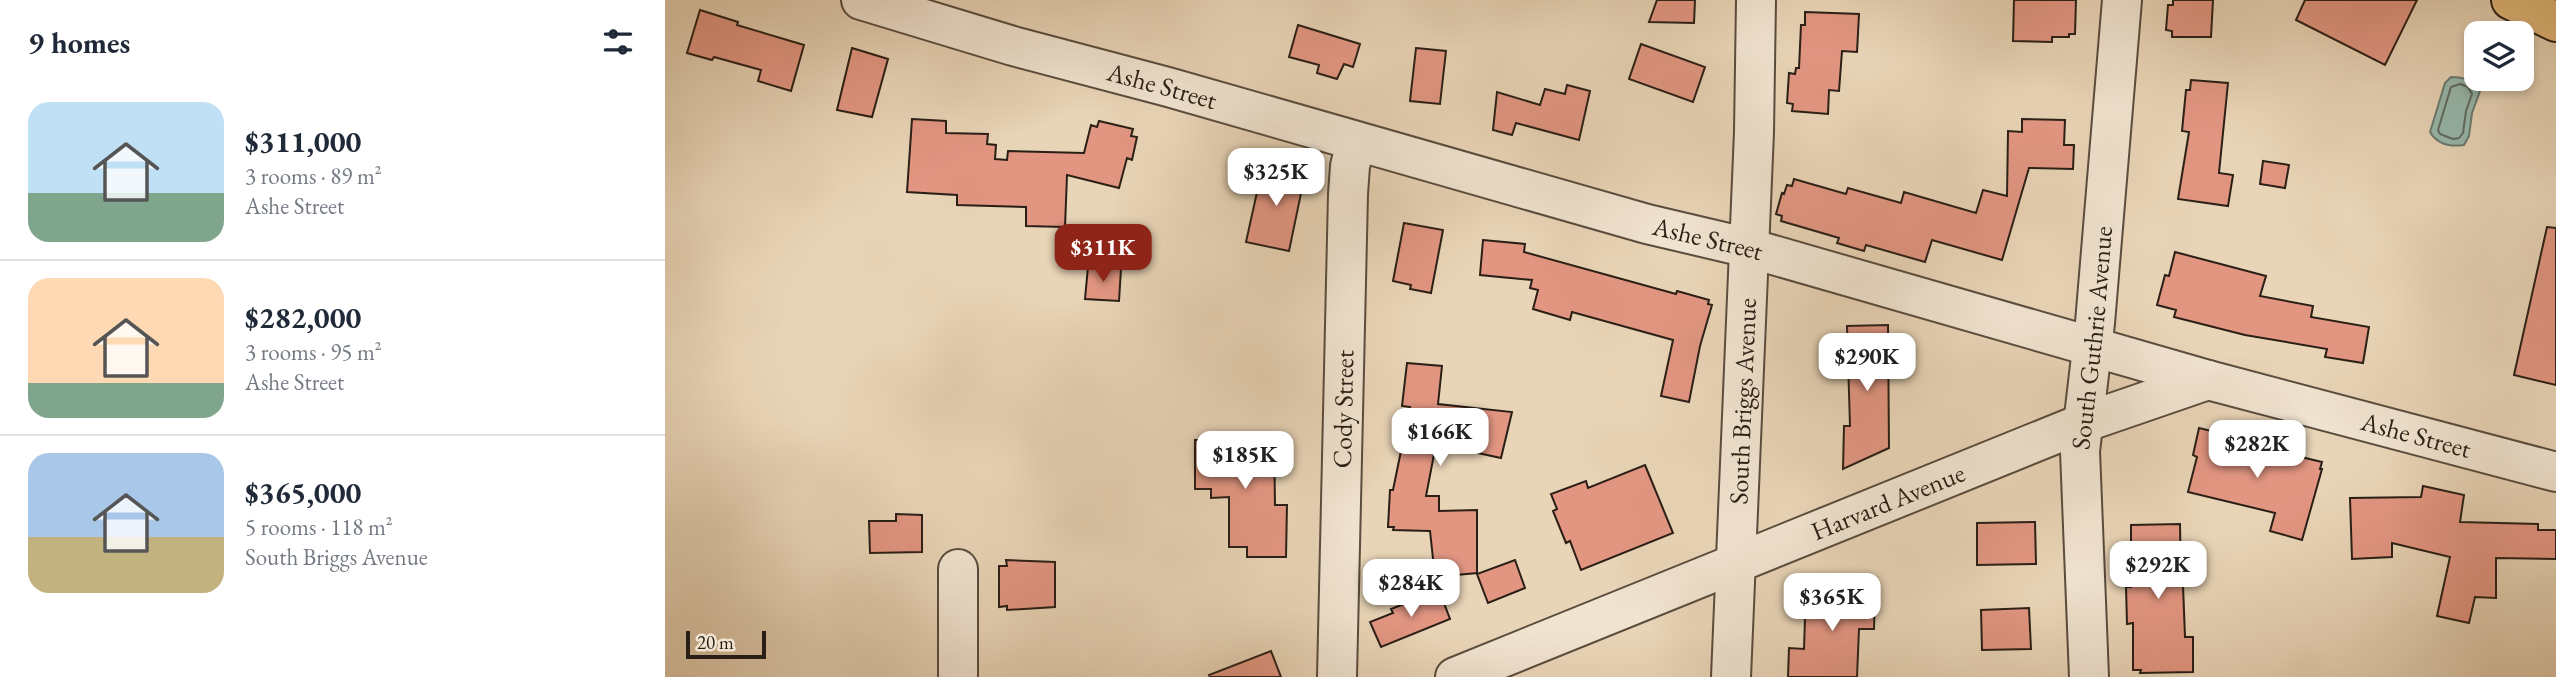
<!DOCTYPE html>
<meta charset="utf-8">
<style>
:root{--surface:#fff;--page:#f2f2f3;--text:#1f2937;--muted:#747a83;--line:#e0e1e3;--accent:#8f2418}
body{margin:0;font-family:"EB Garamond",serif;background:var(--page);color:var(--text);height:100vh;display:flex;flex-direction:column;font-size:26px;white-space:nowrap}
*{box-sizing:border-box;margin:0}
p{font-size:23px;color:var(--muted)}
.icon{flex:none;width:38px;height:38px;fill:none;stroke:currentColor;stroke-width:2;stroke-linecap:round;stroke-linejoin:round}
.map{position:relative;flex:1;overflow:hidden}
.drawer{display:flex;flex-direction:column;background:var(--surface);width:665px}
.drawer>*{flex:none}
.fabs{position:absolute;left:1799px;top:21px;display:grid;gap:14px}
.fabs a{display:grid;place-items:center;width:70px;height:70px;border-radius:14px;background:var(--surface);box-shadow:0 4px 10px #0003;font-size:35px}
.scale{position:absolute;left:21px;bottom:18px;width:80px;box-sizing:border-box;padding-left:7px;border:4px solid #2a1f16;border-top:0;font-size:19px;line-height:24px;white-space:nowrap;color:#2a1f16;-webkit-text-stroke:5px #f0e3d0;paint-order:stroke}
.price{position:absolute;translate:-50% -60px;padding:0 16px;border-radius:14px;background:#fff;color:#222;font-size:23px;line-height:46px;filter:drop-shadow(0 2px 4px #0008)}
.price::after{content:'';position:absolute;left:50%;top:42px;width:21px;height:16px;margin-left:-10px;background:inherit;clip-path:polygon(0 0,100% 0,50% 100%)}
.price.on{background:var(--accent);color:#fff}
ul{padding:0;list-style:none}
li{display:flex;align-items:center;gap:21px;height:175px;padding:0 28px}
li+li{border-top:2px solid var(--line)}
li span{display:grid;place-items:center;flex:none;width:196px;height:140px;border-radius:21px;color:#555}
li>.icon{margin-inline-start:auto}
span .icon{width:84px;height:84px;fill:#fffc;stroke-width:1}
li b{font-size:30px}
h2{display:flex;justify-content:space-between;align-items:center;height:84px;padding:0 28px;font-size:30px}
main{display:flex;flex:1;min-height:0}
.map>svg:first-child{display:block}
</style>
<main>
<section class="drawer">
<h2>9 homes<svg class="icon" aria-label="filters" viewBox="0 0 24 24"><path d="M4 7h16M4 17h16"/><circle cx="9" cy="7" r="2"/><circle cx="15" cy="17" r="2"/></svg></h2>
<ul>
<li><span style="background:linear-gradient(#bfe0f5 65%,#7fa58c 0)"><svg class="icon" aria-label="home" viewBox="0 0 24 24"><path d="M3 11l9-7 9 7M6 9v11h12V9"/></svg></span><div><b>$311,000</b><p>3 rooms · 89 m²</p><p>Ashe Street</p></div></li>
<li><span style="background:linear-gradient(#ffd9b3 75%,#7fa58c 0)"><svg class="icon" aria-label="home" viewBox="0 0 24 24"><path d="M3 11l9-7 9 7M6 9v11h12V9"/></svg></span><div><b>$282,000</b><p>3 rooms · 95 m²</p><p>Ashe Street</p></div></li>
<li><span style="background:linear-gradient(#a9c7e8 60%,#c2b280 0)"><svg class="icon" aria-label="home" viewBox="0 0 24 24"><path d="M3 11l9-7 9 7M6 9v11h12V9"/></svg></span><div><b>$365,000</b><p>5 rooms · 118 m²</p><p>South Briggs Avenue</p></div></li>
</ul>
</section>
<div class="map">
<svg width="1891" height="677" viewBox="0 0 1891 677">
<rect width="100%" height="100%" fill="#e8d4b6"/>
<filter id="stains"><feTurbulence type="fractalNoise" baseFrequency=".00286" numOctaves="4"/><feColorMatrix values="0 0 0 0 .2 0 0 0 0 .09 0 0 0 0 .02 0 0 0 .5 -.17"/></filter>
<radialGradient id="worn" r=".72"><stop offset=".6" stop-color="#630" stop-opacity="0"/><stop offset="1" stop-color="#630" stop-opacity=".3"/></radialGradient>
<!-- water -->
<path fill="#97b8ac" stroke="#6b7b70" stroke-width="2" d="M 1786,77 C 1800,77 1806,80 1815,91 L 1807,113 L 1804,136 L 1799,145 C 1785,147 1772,144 1765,132 L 1780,83 Z"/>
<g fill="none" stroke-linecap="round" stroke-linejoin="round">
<!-- shore -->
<path stroke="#606c61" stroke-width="2" d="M 1795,84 L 1803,87 L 1807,94 L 1801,111 L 1798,133 L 1794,138 L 1788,139 L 1775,134 L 1773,130 L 1786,87 Z"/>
</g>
<!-- building -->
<path fill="#e29682" stroke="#2a1f16" stroke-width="2" d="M 992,0 L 1030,0 L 1029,23 L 984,22 Z
M 1349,0 L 1411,0 L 1410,34 L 1404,34 L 1404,37 L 1387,37 L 1387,42 L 1348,41 Z
M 1508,0 L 1548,0 L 1546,37 L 1507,37 L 1507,31 L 1501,30 L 1503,5 L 1508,5 Z
M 1640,0 L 1752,0 L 1720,65 L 1631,20 Z
M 35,10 L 73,22 L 72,25 L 139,45 L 126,91 L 93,81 L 96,70 L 49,57 L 47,60 L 22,53 Z
M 1140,12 L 1194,14 L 1192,52 L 1177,51 L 1174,91 L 1164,90 L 1163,114 L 1127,111 L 1128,104 L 1122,103 L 1124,73 L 1130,74 L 1131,68 L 1134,68 L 1136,25 L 1140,25 Z
M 633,25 L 695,44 L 688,67 L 679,64 L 672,79 L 652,73 L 654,65 L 624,57 Z
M 976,44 L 1040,67 L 1028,102 L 964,79 Z
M 187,48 L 223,59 L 207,117 L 172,110 Z
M 751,48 L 781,51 L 775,104 L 745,101 Z
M 1526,80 L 1563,83 L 1554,173 L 1568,175 L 1563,206 L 1513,199 L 1524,132 L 1517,131 L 1521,90 L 1525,90 Z
M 902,85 L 925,91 L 914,140 L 851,123 L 847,135 L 828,130 L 832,92 L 875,105 L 880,89 L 900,94 Z
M 247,119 L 281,121 L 281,133 L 323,134 L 322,144 L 331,145 L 330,159 L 342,160 L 343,151 L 419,153 L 426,125 L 432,127 L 434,121 L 468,129 L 466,136 L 472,137 L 467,160 L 462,158 L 454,188 L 402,175 L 400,227 L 361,226 L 361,207 L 292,205 L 292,195 L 242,192 Z
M 1357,119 L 1400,120 L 1399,145 L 1409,145 L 1408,169 L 1364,168 L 1337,260 L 1267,240 L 1260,262 L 1201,245 L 1199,251 L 1172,243 L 1174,238 L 1116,221 L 1117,216 L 1111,214 L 1117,193 L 1119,194 L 1122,185 L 1127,186 L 1129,179 L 1181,194 L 1183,188 L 1236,203 L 1239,192 L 1311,213 L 1318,190 L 1342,196 L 1343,131 L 1357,132 Z
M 1598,161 L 1624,165 L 1620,188 L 1595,184 Z
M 598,165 L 640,174 L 624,251 L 581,242 Z
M 739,223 L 778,230 L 766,293 L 745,289 L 746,285 L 728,281 Z
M 1882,227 L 1891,228 L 1891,385 L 1849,375 Z
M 818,240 L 860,244 L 859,252 L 1011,294 L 1012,291 L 1044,300 L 1043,304 L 1047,305 L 1035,346 L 1024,402 L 996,396 L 1008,340 L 907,312 L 905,320 L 868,309 L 873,290 L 865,288 L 867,280 L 815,275 Z
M 1510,252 L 1601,276 L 1595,296 L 1648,306 L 1646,317 L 1704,327 L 1698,363 L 1660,357 L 1662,349 L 1580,335 L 1509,317 L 1511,310 L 1492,305 L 1500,275 L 1504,276 Z
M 423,267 L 456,269 L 454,301 L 420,299 Z
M 1223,325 L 1224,448 L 1178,469 L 1179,426 L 1185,426 L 1182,326 Z
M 742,363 L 777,366 L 773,404 L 847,412 L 836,458 L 771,444 L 761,496 L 774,496 L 774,511 L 812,510 L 812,573 L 770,577 L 765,531 L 728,530 L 729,527 L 723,527 L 725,490 L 728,490 L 745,407 L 737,406 Z
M 1534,428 L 1575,438 L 1573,448 L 1610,454 L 1611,451 L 1657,462 L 1655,469 L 1657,469 L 1637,540 L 1605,531 L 1610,513 L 1523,492 L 1532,457 L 1528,455 Z
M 552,437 L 609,437 L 610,505 L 622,505 L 621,557 L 582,557 L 582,547 L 564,547 L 564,497 L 546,498 L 546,489 L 530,489 L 530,440 L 552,440 Z
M 980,465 L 1008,533 L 916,570 L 905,541 L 901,543 L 888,511 L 892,509 L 886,494 L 921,481 L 923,488 Z
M 1758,486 L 1799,495 L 1795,522 L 1873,524 L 1873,530 L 1891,530 L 1891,559 L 1831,558 L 1831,598 L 1810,597 L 1804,623 L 1772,616 L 1785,557 L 1727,543 L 1727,557 L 1687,559 L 1685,498 L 1756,497 Z
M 231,514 L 257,515 L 257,552 L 205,553 L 204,521 L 231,521 Z
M 1370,522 L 1371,564 L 1312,565 L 1312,523 Z
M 1515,524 L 1516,585 L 1518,585 L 1520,637 L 1528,637 L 1528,672 L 1475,673 L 1476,670 L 1468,670 L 1468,623 L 1462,624 L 1461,587 L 1466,587 L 1466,525 Z
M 341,560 L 390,562 L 390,607 L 342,610 L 342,606 L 334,607 L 334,566 L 342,566 Z
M 850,560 L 860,588 L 823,603 L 812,574 Z
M 1141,588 L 1210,590 L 1209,629 L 1194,629 L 1192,677 L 1123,677 L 1124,648 L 1139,649 Z
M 774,590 L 785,619 L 716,647 L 705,622 L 728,613 L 726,609 Z
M 1364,608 L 1366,649 L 1317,650 L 1316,610 Z
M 606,651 L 616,677 L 545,677 L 544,675 Z"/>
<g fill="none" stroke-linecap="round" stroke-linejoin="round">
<!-- minor casing -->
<g stroke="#5a4c3e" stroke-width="42">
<g id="minor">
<path id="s1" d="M 196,0 L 348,46 L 503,87 L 982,224 L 1084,248 L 1543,380 L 1891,472"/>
<path d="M 293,677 L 293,569"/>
<path id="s2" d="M 672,677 L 683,194 L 685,166 L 691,142"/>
<path id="s3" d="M 790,677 L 1418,423 L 1543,380"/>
<path id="s4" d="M 1066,677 L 1089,132 L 1091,0"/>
<path id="s5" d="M 1424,677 L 1415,451 L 1430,323 L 1457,0"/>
</g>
</g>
<!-- major casing -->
<g stroke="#2a1f16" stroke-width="42">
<path id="major" d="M 1846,0 L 1891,22"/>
</g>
<!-- minor -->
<use href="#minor" stroke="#f0e3d0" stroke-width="38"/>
<!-- major -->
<use href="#major" stroke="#e4ba7b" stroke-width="38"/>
</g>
<g text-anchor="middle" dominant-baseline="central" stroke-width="5" stroke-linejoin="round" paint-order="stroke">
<!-- street labels -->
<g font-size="26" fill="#2a1f16" stroke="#f0e3d0">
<text stroke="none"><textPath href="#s1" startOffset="313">Ashe Street</textPath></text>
<text stroke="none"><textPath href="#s1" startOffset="880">Ashe Street</textPath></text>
<text stroke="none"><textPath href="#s5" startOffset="340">South Guthrie Avenue</textPath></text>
<text stroke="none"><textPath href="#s4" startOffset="276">South Briggs Avenue</textPath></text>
<text stroke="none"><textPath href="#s2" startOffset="268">Cody Street</textPath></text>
<text stroke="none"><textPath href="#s1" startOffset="1615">Ashe Street</textPath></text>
<text stroke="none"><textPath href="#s3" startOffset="467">Harvard Avenue</textPath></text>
</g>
</g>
<rect width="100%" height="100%" filter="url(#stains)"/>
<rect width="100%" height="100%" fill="url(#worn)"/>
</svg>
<div class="fabs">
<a><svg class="icon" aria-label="layers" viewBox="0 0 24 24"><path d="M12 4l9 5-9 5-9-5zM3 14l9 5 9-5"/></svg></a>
</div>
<div class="scale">20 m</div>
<b class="price" style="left:611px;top:208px">$325K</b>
<b class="price on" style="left:438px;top:284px">$311K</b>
<b class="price" style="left:1202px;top:393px">$290K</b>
<b class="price" style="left:775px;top:468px">$166K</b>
<b class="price" style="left:1592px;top:480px">$282K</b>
<b class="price" style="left:580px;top:491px">$185K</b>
<b class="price" style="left:1493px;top:601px">$292K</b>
<b class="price" style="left:746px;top:619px">$284K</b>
<b class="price" style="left:1167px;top:633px">$365K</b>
</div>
</main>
